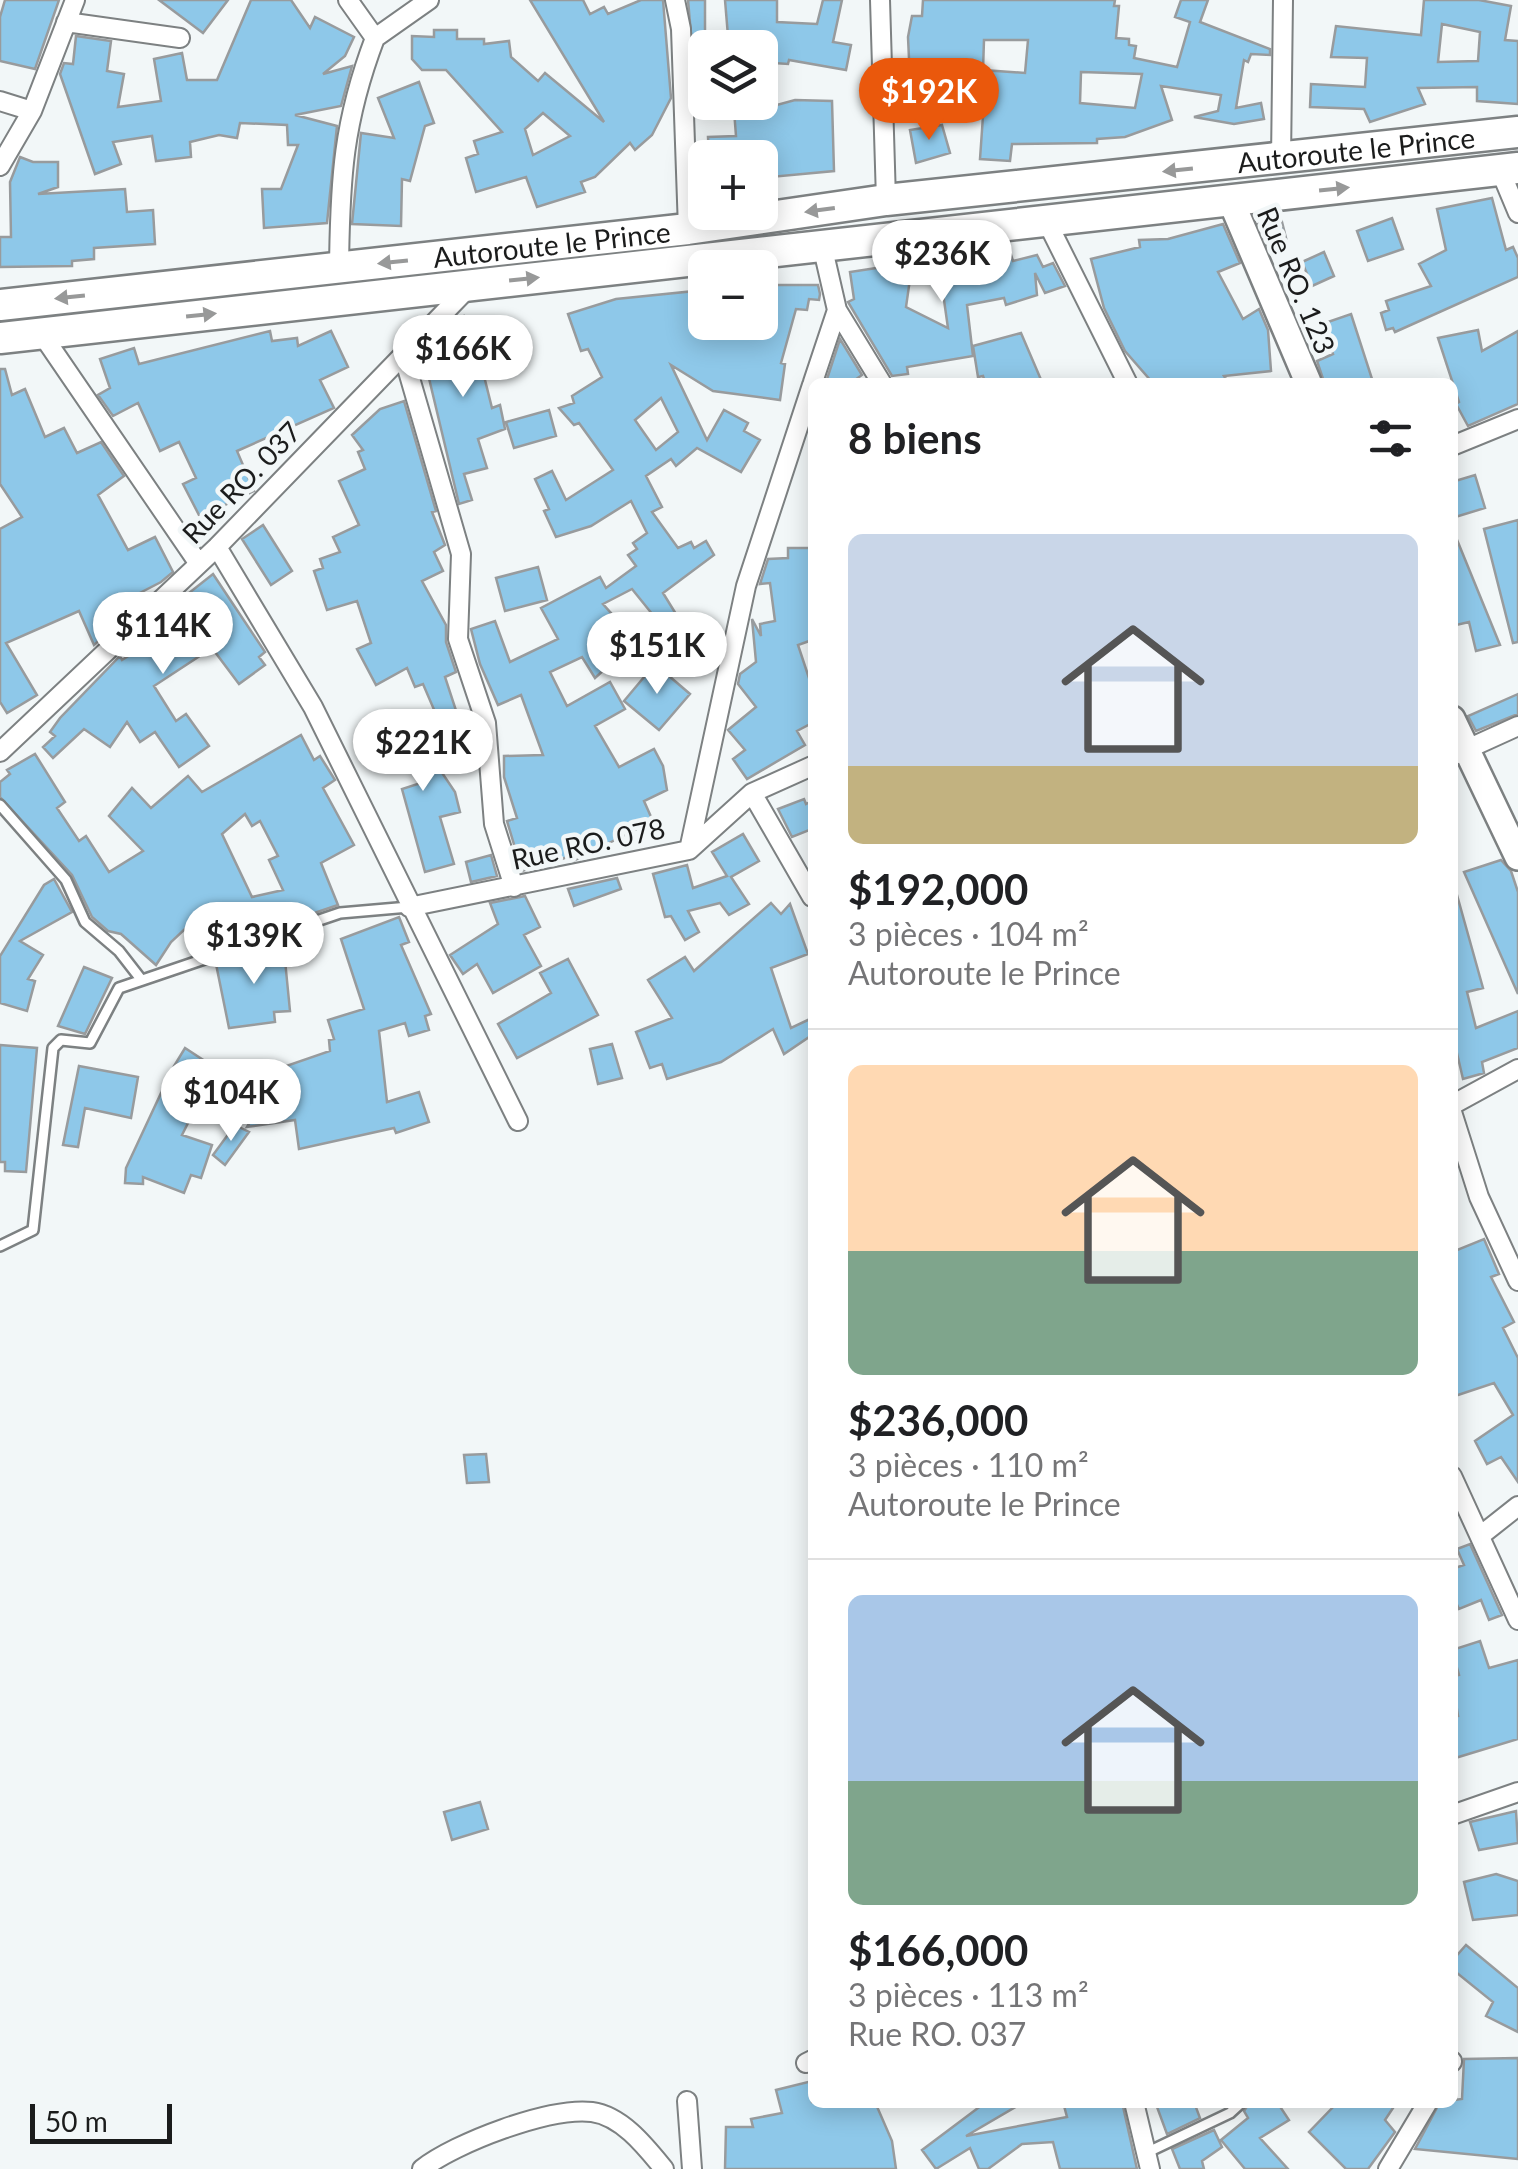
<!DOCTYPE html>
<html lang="fr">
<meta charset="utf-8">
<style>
:root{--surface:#fff;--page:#f2f2f2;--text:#202124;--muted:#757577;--line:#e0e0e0;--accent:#ea580c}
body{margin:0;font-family:Lato,sans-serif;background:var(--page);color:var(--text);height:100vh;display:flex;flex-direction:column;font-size:38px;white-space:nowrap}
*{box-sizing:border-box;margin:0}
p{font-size:32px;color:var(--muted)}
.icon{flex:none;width:55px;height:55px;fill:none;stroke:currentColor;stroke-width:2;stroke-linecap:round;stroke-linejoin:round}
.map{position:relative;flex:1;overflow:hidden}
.sheet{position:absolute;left:808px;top:378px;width:650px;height:1730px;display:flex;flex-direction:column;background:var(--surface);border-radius:15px;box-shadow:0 5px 25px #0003}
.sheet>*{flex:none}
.tools{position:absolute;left:688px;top:30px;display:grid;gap:20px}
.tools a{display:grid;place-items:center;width:90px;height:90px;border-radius:15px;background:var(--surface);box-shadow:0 5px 25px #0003;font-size:50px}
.scale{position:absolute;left:30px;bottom:25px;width:142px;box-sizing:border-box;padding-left:10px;border:5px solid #1b1c1c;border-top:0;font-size:28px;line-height:35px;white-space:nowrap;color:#1b1c1c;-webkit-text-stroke:8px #f2f7f8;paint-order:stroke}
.price{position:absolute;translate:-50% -85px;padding:0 22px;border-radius:35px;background:#fff;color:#222;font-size:32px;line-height:65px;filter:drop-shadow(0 2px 5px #0008)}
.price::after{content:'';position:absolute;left:50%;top:60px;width:30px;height:22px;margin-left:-15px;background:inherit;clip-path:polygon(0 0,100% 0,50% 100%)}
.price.active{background:var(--accent);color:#fff}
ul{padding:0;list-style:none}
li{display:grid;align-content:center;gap:20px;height:530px;padding:0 40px}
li+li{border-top:2px solid var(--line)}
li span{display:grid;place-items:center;height:310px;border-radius:15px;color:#555}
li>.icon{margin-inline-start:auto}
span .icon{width:180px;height:180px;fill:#fffc;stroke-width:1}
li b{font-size:42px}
h2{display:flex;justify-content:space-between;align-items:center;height:120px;padding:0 40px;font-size:42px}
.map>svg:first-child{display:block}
</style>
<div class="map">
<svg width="1518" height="2169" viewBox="0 0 1518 2169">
<rect width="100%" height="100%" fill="#f2f7f8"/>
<!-- building -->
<path fill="#8ec8e9" stroke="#989b9d" stroke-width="2.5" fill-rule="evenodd" d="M 5,0 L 59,0 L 35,69 L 0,61 L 0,17 Z
M 159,0 L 228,0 L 203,33 Z
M 251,0 L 291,0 L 310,28 L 315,17 L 354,37 L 345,56 L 323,74 L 352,66 L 341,106 L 295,115 L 337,126 L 327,223 L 264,228 L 262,189 L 281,189 L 298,145 L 288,145 L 287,125 L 240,123 L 237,138 L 219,135 L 190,142 L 191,157 L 156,161 L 152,136 L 113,142 L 121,164 L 95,174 L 60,74 L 64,63 L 73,64 L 76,36 L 111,41 L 107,71 L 124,74 L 118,107 L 161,101 L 154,59 L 182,53 L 187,80 L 217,80 Z
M 530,0 L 583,0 L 590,14 L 604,7 L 608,14 L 641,0 L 663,0 L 671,98 L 652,135 L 635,150 L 630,143 L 595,177 L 581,182 L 585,192 L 537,207 L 526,177 L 476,192 L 466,158 L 478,154 L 474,141 L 502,132 L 446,70 L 422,70 L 412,59 L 412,36 L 434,37 L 434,30 L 457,30 L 457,39 L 484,39 L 484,44 L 509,41 L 511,57 L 538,81 L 545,73 L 604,122 ZM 543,113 L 570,136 L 533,155 L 525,129 Z
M 688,0 L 705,0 L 705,91 L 696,91 Z
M 725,0 L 777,0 L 777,22 L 817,24 L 823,0 L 842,0 L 833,42 L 851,45 L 846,70 L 789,60 L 788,64 L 760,62 L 760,48 L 729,48 Z
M 923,0 L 1115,0 L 1114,6 L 1119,6 L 1116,38 L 1129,39 L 1129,45 L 1136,46 L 1134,58 L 1177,67 L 1190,22 L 1175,17 L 1181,0 L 1208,0 L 1200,22 L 1270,49 L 1270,55 L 1251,54 L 1248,62 L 1244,60 L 1236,108 L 1261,103 L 1264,119 L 1234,124 L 1194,117 L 1218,111 L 1221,95 L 1161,86 L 1172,120 L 1125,137 L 1097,139 L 1097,143 L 1012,144 L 1010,161 L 980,159 L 983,116 L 936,119 L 934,93 L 926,93 L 926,79 L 910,80 L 908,37 L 912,16 L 922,16 ZM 984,40 L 1028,40 L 1025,73 L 983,70 ZM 1081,72 L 1142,74 L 1135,108 L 1080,103 Z
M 1424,0 L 1479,0 L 1511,6 L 1505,40 L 1518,41 L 1518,104 L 1477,101 L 1477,87 L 1418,88 L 1425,104 L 1370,122 L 1364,109 L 1310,107 L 1311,84 L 1365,87 L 1367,58 L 1331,57 L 1336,26 L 1421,35 ZM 1442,24 L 1480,32 L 1478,61 L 1438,62 Z
M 419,82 L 434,123 L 425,126 L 410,181 L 402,179 L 401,226 L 352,224 L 361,133 L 394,138 L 378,98 Z
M 795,100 L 832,101 L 834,171 L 771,177 L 769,158 L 709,158 L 708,137 L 736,136 L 734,110 L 751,109 L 751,112 Z
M 942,125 L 950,153 L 916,163 L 910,130 Z
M 20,157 L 33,162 L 58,162 L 58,187 L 38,194 L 125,189 L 127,212 L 153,210 L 155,244 L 94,248 L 94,259 L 72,261 L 72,266 L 0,267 L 0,237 L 11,237 L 10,182 Z
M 1492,198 L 1506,250 L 1513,247 L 1518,258 L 1518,277 L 1395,332 L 1393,328 L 1386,330 L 1381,313 L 1389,310 L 1386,301 L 1431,286 L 1419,264 L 1446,250 L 1437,209 Z
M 1281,218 L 1288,246 L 1270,251 L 1258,224 Z
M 1392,218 L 1403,249 L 1368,261 L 1357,231 Z
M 1223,224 L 1240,263 L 1218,272 L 1243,319 L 1259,309 L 1268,330 L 1271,371 L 1224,376 L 1228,382 L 1152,382 L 1125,351 L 1104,308 L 1091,259 L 1140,247 L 1139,240 L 1168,239 Z
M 1009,249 L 1013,261 L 1037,255 L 1043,267 L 1053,263 L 1065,286 L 1045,293 L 1035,273 L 1037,295 L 1006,305 L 1004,298 L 967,305 L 973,356 L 907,367 L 908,374 L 892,376 L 848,302 L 854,299 L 850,272 L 883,267 L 884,275 L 910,279 L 906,307 L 948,328 L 938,258 L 990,250 L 991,256 Z
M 1324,252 L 1334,276 L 1312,286 L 1302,262 Z
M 760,285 L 818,285 L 820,294 L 819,300 L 809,299 L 807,310 L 796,309 L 781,363 L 785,364 L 780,400 L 713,391 L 671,365 L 707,440 L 724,410 L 748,423 L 744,431 L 760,440 L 741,472 L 697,448 L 676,466 L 671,459 L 646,476 L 662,507 L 652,512 L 678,548 L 691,542 L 694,548 L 706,541 L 714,555 L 663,593 L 684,627 L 658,647 L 641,624 L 653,615 L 632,589 L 603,604 L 636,641 L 595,678 L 582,657 L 550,672 L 567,706 L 610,682 L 625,709 L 595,726 L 619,767 L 654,749 L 663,766 L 667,790 L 644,801 L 652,819 L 637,829 L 573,861 L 568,857 L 522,871 L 507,821 L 517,818 L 504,777 L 504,756 L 543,755 L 521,695 L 498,705 L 480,664 L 471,629 L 495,621 L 510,662 L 558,639 L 541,608 L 600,577 L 606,588 L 636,566 L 628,555 L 637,549 L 633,543 L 647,533 L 631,501 L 591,526 L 556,537 L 544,511 L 549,509 L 535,479 L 552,471 L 566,500 L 613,470 L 579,423 L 574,425 L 559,408 L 574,403 L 572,396 L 602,377 L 588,349 L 581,351 L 568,314 L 616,299 L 705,290 L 705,322 L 760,322 ZM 661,398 L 678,432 L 656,450 L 635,420 Z
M 1351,314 L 1373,382 L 1324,382 L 1317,361 L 1333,354 L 1322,324 Z
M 464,316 L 476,332 L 484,326 L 494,340 L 478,352 L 492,408 L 500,405 L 505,429 L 478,439 L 487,468 L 464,474 L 472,500 L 459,504 L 427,370 L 433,365 L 423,352 Z
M 1478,330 L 1482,351 L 1518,331 L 1518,404 L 1468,426 L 1456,404 L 1459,402 L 1438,338 Z
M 270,331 L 272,341 L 297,338 L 298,346 L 331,331 L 348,367 L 320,380 L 334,408 L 237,451 L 254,491 L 200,517 L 183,484 L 196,478 L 179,442 L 160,451 L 138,403 L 113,416 L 98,395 L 110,388 L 100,359 L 134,348 L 139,364 Z
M 1021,333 L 1042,382 L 985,382 L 983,376 L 978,377 L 973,346 Z
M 840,339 L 862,375 L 852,382 L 826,382 Z
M 0,369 L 5,369 L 12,395 L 25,389 L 45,437 L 64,428 L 77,453 L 101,442 L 124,476 L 98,495 L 128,550 L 155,537 L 173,572 L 161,582 L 101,613 L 109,632 L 94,645 L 79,611 L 6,643 L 37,695 L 7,713 L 0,702 L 0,529 L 22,517 L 0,484 Z
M 404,401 L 436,511 L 432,512 L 445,545 L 434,552 L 443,571 L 422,581 L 446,625 L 446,642 L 456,672 L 445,677 L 464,735 L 472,733 L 475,748 L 476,759 L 457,763 L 423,684 L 415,687 L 407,668 L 376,685 L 357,649 L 371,643 L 357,601 L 327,610 L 314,571 L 323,568 L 320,559 L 340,552 L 333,537 L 359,525 L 339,481 L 365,469 L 358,452 L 363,450 L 352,435 L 380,409 Z
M 549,410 L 556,436 L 514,448 L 506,422 Z
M 1475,475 L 1485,508 L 1452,518 L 1452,482 Z
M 1518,520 L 1518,642 L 1513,643 L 1484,529 Z
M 263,525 L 292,571 L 271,585 L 242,539 Z
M 1453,530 L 1500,645 L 1476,651 L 1469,622 L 1452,626 Z
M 788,548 L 812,548 L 812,640 L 798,645 L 812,687 L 812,723 L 797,731 L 805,745 L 747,779 L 733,759 L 745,750 L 728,730 L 756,707 L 738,684 L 740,674 L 756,662 L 752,619 L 761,636 L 760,624 L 775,621 L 770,583 L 760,584 L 768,559 L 788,558 Z
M 538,567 L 547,600 L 505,611 L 496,578 Z
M 213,574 L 265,652 L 259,657 L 265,665 L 239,684 L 212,648 L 154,686 L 176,721 L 186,714 L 209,746 L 179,767 L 155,732 L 140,742 L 127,722 L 110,747 L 84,729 L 53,758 L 43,747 L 55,736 L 50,732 L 60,718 L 120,656 L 122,660 L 185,620 L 175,604 Z
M 655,664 L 690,694 L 659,730 L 624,701 Z
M 1518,694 L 1518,714 L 1476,731 L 1468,716 Z
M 401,712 L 455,792 L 460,812 L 440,817 L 454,864 L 425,872 L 402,789 L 427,781 L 415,744 L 389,753 L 379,744 L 378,720 Z
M 301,735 L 314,760 L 320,756 L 335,780 L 323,788 L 354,845 L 321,863 L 338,905 L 285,923 L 283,919 L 206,935 L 202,913 L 171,942 L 156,965 L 121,934 L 108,931 L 92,917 L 72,875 L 0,797 L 0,782 L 10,774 L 7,770 L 35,754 L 65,802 L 57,808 L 79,841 L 86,836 L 109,872 L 143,851 L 109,816 L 132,788 L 151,808 L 188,776 L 202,792 ZM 245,814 L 252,826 L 260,821 L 278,856 L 269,860 L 283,890 L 252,897 L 222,834 Z
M 804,799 L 806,804 L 812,801 L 812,829 L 792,837 L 778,809 Z
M 743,834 L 759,861 L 731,877 L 749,904 L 729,915 L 720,903 L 688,911 L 699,932 L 685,940 L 671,916 L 665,917 L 653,874 L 687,865 L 693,888 L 727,876 L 712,852 Z
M 491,855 L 497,876 L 471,882 L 466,862 Z
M 1501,860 L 1511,871 L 1518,892 L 1518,994 L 1464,872 Z
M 617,878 L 621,889 L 574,906 L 568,889 Z
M 54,879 L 72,912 L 20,941 L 43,955 L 28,979 L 35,981 L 27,1011 L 0,1003 L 0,956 L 44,885 Z
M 1457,895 L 1483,988 L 1467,992 L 1476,1028 L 1518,1011 L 1518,1048 L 1482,1062 L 1484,1073 L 1463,1079 L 1452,1032 L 1452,896 Z
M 525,896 L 540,927 L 524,935 L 541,966 L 493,993 L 477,964 L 463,974 L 450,955 L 498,924 L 490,903 Z
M 771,903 L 781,914 L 790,904 L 808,954 L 771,968 L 791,1028 L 812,1018 L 812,1035 L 784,1054 L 773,1029 L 721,1062 L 667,1079 L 662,1064 L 650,1068 L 636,1032 L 672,1018 L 648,980 L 685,957 L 694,971 Z
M 399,917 L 409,942 L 401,945 L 431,1014 L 425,1016 L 429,1030 L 409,1036 L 405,1023 L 379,1031 L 387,1102 L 419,1092 L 429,1122 L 396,1133 L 394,1128 L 299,1149 L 295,1120 L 247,1127 L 253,1117 L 174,1066 L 185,1048 L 275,1107 L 263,1074 L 330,1051 L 329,1040 L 334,1039 L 328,1020 L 364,1009 L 341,939 Z
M 284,950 L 290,1011 L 274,1012 L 275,1022 L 229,1028 L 216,964 L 252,951 Z
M 568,959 L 598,1015 L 517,1058 L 498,1024 L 551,993 L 540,973 Z
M 84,967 L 112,978 L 85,1034 L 58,1026 Z
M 612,1044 L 622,1078 L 598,1084 L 590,1049 Z
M 0,1045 L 37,1048 L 26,1172 L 5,1171 L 5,1162 L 0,1162 Z
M 79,1066 L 138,1077 L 131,1118 L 85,1108 L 78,1147 L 63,1145 Z
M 162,1091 L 196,1107 L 182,1135 L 212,1145 L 201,1178 L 191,1175 L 184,1193 L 143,1177 L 143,1184 L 125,1183 L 126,1168 Z
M 235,1125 L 249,1132 L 225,1165 L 213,1155 Z
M 1484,1239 L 1499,1274 L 1491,1277 L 1514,1322 L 1503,1328 L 1518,1358 L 1518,1482 L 1501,1457 L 1487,1464 L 1475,1441 L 1513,1415 L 1494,1383 L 1452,1397 L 1452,1252 Z
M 486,1454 L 489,1482 L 467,1483 L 464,1455 Z
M 1470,1544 L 1502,1615 L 1489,1620 L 1481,1600 L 1459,1609 L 1452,1594 L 1452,1569 L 1464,1565 L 1457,1549 Z
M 1480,1641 L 1489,1668 L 1518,1660 L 1518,1739 L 1452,1759 L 1452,1717 L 1458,1716 L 1452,1677 L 1459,1675 L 1452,1650 Z
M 480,1802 L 488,1829 L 452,1840 L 444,1812 Z
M 1516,1811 L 1518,1843 L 1479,1850 L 1470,1822 Z
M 1496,1874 L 1518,1881 L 1518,1915 L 1473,1920 L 1464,1882 Z
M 1466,1945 L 1518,1988 L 1518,2032 L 1486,2016 L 1493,2002 L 1452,1969 L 1452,1961 Z
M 1518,2058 L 1518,2159 L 1415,2149 L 1440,2102 L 1462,2099 L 1464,2059 Z
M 812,2081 L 812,2102 L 875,2102 L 892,2141 L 896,2169 L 725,2169 L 726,2127 L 753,2127 L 751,2119 L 782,2113 L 776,2090 Z
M 986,2102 L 1024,2102 L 966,2136 L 1067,2117 L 1063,2102 L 1122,2102 L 1137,2169 L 1060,2169 L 1053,2142 L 1022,2144 L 988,2169 L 979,2169 L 970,2148 L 936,2169 L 922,2150 Z
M 1168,2102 L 1194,2102 L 1200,2118 L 1167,2134 L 1157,2107 Z
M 1250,2102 L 1277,2102 L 1289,2120 L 1260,2138 L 1288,2169 L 1245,2169 L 1221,2140 L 1248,2118 L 1244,2111 Z
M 1338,2102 L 1397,2102 L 1385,2120 L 1395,2132 L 1368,2169 L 1346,2169 L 1309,2132 Z
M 1214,2130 L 1222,2147 L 1202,2161 L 1204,2169 L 1180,2169 L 1172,2149 Z"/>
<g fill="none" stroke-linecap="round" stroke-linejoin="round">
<!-- lane casing -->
<g stroke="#7d8182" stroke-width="14">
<path id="lane" d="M 0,805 L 66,880 L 85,922 L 119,951 L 140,978
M 0,1246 L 33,1230 L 53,1048 L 61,1040 L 90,1043 L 119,988 L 340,913 L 409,907
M 1148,2152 L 1230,2113 L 1242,2102"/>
</g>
<!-- street casing -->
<g stroke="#7d8182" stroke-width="22">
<path id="street" d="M 348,0 L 375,38 L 429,0
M 675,0 L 681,29 L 688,229
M 880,0 L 886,200
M 66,22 L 180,38
M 0,101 L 32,111
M 1281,159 L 1283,0
M 0,166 L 32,111 L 75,0
M 1500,170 L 1518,213
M 1046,220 L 1127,382
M 822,245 L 837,310 L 881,382
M 339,268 C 340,179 343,122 375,38
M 41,333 L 199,564
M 403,354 L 461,554 L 458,639 L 486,723 L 494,824 L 514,887
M 813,382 L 837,310
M 1452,446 L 1518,419
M 217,547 L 313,707 L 518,1121
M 0,752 L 217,547 L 468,288
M 1452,756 L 1518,726
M 752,793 L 812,897
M 689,850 L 746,586 L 812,385
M 409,907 L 689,850 L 752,793 L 812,766
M 1452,1105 L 1518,1069
M 1452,1112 L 1479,1197 L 1518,1281
M 1452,1476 L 1518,1620
M 1480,1536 L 1518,1506
M 1452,1815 L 1518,1792
M 1452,2061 L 1452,2062
M 806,2063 L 812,2060
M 687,2101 L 692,2169
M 1134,2102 L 1150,2169
M 422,2169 C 455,2143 549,2107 592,2112 C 622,2116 646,2147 664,2169
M 1388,2169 L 1428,2102"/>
</g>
<!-- secondary casing -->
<g stroke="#7d8182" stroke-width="30">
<path id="secondary" d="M 1231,201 L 1308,382
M 1452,719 L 1518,857"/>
</g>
<!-- primary casing -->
<g stroke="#7d8182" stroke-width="35">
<g id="primary">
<path id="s1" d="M 0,305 L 688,229 L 886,200 L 1518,132"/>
<path d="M 0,338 L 1518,168"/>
</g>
</g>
<!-- lane -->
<use href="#lane" stroke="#fff" stroke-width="9"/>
<!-- street -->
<use href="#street" stroke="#fff" stroke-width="18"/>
<!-- secondary -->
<use href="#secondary" stroke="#fff" stroke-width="25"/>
<!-- primary -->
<use href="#primary" stroke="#fff" stroke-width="30"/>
</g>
<!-- one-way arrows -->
<defs><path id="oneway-solid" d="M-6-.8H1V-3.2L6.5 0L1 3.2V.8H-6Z" transform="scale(2.5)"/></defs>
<g fill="#989999">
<use href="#oneway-solid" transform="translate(1178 170) rotate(174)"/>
<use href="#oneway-solid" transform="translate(1334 189) rotate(-6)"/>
<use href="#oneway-solid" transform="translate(820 210) rotate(172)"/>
<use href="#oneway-solid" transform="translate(393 262) rotate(174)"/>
<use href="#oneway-solid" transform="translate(524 279) rotate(-6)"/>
<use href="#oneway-solid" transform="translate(70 297) rotate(174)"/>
<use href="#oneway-solid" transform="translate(201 315) rotate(-6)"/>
</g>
<g text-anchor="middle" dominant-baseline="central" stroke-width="9" stroke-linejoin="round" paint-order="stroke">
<!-- street labels -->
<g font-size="28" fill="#1b1c1c" stroke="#f2f7f8">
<text stroke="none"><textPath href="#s1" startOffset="1365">Autoroute le Prince</textPath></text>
<text stroke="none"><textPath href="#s1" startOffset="555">Autoroute le Prince</textPath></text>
<text transform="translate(1297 280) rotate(67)">Rue RO. 123</text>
<text transform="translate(241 482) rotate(-46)">Rue RO. 037</text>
<text transform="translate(588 843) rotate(-12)">Rue RO. 078</text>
</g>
</g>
</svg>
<div class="tools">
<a><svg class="icon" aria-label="layers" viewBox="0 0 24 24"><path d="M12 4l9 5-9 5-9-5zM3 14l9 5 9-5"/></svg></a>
<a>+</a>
<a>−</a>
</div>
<div class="scale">50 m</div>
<b class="price active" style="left:929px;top:143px">$192K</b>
<b class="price" style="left:942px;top:305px">$236K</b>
<b class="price" style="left:463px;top:400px">$166K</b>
<b class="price" style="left:163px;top:677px">$114K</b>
<b class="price" style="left:657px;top:697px">$151K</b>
<b class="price" style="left:423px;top:794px">$221K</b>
<b class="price" style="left:254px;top:987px">$139K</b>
<b class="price" style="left:231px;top:1144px">$104K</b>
<section class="sheet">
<h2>8 biens<svg class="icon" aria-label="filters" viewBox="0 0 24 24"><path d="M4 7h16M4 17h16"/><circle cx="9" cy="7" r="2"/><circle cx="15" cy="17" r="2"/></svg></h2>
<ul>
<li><span style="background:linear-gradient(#c9d6e8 75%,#c2b280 0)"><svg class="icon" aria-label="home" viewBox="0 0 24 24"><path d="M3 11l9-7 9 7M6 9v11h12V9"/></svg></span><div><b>$192,000</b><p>3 pièces · 104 m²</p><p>Autoroute le Prince</p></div></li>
<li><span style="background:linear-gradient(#ffd9b3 60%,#7fa58c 0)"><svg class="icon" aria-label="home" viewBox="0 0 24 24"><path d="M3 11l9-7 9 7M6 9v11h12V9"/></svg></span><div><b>$236,000</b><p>3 pièces · 110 m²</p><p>Autoroute le Prince</p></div></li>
<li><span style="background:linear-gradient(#a9c7e8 60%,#7fa58c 0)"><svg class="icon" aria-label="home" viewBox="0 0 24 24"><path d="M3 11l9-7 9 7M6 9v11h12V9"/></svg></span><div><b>$166,000</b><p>3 pièces · 113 m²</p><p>Rue RO. 037</p></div></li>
</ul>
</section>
</div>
